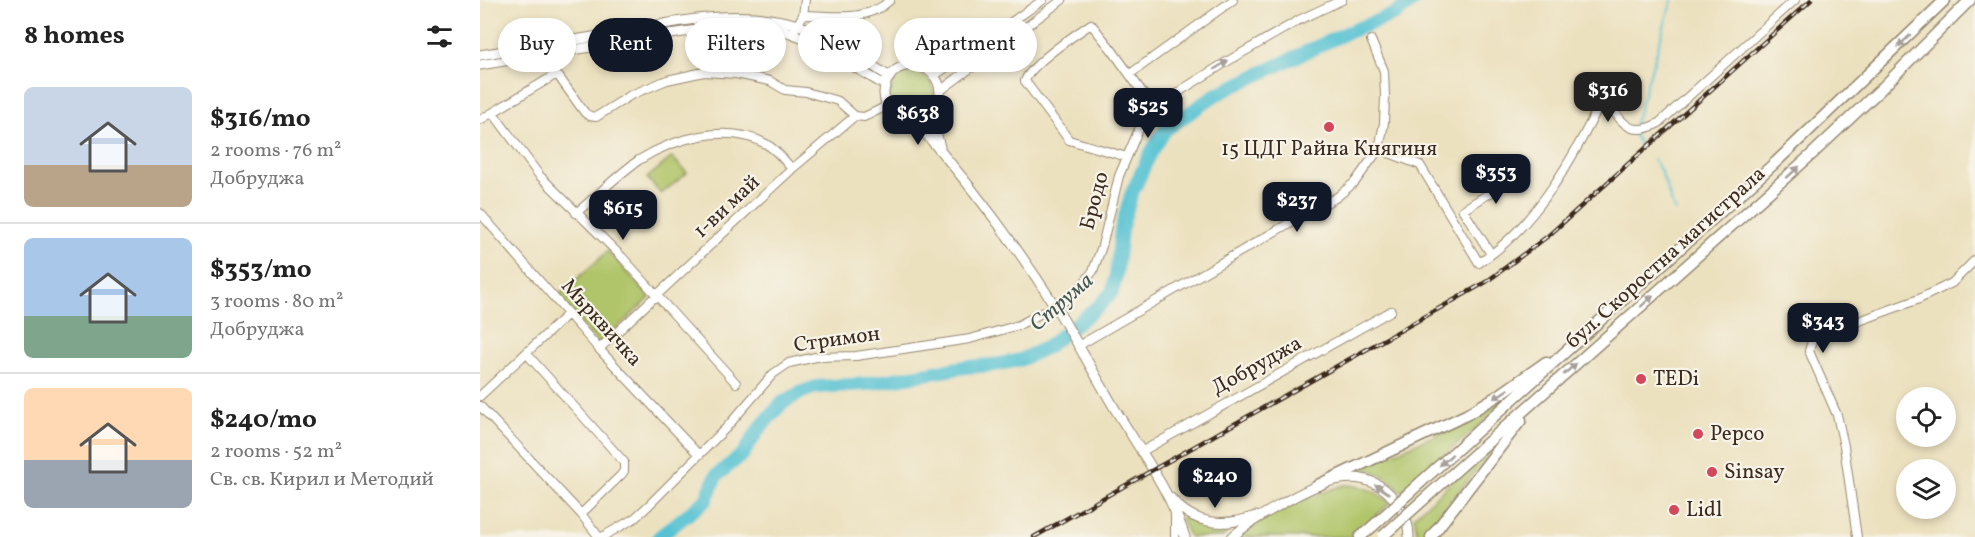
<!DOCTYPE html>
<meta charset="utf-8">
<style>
:root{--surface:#fff;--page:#f2f2f2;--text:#222;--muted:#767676;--line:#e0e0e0;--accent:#111827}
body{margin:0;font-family:Vollkorn,serif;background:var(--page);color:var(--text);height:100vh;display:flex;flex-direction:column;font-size:22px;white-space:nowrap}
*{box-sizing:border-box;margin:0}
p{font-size:20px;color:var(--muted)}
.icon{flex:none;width:33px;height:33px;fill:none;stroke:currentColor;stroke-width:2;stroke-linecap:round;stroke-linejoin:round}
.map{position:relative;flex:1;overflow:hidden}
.side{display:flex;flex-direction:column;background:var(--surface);width:480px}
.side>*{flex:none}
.hud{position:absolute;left:18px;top:18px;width:570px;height:54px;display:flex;gap:12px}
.buttons{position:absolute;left:1416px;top:387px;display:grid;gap:12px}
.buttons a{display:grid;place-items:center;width:60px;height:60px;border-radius:50%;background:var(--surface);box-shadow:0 3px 9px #0003;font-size:30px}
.price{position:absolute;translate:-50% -51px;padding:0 14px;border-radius:12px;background:var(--accent);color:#fff;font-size:20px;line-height:39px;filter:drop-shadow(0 2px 3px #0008)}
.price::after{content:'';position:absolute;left:50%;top:36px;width:18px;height:14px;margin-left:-9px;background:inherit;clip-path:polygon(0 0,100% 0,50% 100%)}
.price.current{background:#222;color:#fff}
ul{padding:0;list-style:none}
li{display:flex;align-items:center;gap:18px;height:150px;padding:0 24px}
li+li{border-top:2px solid var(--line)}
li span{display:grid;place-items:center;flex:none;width:168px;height:120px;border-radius:9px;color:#555}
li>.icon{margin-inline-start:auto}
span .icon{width:72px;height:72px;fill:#fffc;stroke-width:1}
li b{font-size:26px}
h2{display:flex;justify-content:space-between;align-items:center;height:72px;padding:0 24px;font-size:26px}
.pill{padding:0 21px;border-radius:27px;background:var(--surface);box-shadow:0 3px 9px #0003;font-size:21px;line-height:54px}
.pill.current{background:var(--accent);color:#fff}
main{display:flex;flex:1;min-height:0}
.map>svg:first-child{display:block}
</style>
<main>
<section class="side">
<h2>8 homes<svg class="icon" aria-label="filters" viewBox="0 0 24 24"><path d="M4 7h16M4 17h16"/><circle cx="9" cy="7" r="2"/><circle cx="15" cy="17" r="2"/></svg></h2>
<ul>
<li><span style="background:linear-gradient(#c9d6e8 65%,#b9a48a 0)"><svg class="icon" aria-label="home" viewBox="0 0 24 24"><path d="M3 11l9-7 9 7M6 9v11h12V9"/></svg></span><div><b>$316/mo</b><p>2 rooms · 76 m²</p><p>Добруджа</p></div></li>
<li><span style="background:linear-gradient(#a9c7e8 65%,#7fa58c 0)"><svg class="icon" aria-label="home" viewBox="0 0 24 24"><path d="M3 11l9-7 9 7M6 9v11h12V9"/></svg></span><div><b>$353/mo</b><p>3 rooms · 80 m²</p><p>Добруджа</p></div></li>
<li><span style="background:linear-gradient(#ffd9b3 60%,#9aa5b1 0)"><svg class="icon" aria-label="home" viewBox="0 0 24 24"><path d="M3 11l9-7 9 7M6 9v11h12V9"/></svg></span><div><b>$240/mo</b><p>2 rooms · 52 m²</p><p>Св. св. Кирил и Методий</p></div></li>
</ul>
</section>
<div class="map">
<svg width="1495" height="537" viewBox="0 0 1495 537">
<rect width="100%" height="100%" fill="#f7f3e8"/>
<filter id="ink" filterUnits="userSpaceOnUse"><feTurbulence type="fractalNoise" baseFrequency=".0167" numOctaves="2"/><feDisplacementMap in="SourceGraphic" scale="12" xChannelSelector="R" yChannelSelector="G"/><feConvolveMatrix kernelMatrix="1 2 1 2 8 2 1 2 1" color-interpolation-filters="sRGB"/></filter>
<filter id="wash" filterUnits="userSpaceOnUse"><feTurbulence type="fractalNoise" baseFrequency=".008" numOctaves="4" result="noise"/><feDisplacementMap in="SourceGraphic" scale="24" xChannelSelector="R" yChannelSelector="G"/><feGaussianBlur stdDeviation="1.35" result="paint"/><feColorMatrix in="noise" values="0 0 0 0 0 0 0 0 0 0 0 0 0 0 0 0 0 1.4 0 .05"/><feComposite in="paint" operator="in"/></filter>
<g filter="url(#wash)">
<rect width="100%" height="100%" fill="#ece1bf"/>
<!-- green -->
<path fill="#b0c569" stroke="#767844" stroke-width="1.5" d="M410 94a22 22 0 1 1 44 0a22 22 0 1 1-44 0Z
M 192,157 L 207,173 L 181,194 L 167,178 Z
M 128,251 L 170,298 L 119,344 L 77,297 Z
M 1032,394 L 1034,395 L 922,492 C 909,478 898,471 879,468 L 979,425 Z
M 1028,431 L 942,537 L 938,537 L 934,516 Z
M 864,485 C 884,486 895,490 910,503 L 873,537 L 760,537 C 788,512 829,497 864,485 Z
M 704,516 L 717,524 L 748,532 L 743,537 L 710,537 L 701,519 Z"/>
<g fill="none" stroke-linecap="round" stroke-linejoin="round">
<!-- stream -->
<path stroke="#57c2d3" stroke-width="2" d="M 1161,147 L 1154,134 L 1154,127 L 1192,0
M 1173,159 C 1185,173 1187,194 1195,211"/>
<!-- river -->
<path stroke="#57c2d3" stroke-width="14" d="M 179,537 L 226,500 L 236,476 L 263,454 L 279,429 L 302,403 L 322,392 L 336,387 L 386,384 L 485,367 L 514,365 L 540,360 L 567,347 L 620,305 L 632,292 L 636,276 L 641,230 L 651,195 L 670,154 L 685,130 L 735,95 L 866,33 L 915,14 L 934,0"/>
</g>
</g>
<g filter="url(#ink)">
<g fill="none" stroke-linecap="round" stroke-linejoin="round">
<!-- minor casing -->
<g stroke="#94866e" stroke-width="10">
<path id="minor" d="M 323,15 C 352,15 387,23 410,0
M 315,29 L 323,15 L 325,0
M 650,74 L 753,0
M 454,76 L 563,0
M 460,91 L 582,0
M 13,113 L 59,175 L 142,257 L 256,383
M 0,120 L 75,75 L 79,77 L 105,113 L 110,116 L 116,117 L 151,95 L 187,80 L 224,72 L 256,74 L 290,81 L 305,90 L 326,92 L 358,101 L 375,116
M 899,149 L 940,165 L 999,263 C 1055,227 1095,156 1123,97 C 1141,119 1147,140 1179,123 L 1315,0
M 647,157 L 589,140 L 545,81 C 550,65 596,34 611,24 L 632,50 L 675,110
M 1008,166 L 1021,186 L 983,210 L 1011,254
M 0,213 L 119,349 L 219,455
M 96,213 C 117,196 137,175 159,160 C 194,138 248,123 286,144 C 297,150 304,160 312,169
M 598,346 L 806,225 L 857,197 L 875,182 L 899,149 L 904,123 L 905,96 L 904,71 L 891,40
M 119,349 L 312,169 L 375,116 L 384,117 L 407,106
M 46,353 L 144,462 L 144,471 L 141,475 L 101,514
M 0,396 L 88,314
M 0,406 L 101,514 L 119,537
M 661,452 L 911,311
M 122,537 L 155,518 L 169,505 L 247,427 L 293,374 L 309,363 L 336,357 L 376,356 L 490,339 L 539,325 L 586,300 L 600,288 L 613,271 L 622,246 L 639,176 L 658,131 L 668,115 L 703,89 L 748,61 L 819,20 L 862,0
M 695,537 L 695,515
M 1377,537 L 1364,446 L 1357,415 L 1329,351 L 1333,338 L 1439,299 L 1472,283 L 1495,260"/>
</g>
<!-- major casing -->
<g stroke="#94866e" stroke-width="11">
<path id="major" d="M 0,55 C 39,48 79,43 118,36 C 182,25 254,5 318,25 C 351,36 381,59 410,77
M 0,65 L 222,29 L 276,25 L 300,29 L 332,41 L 406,86
M404 93a28 28 0 1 1 56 0a28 28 0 1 1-56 0Z
M 451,114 L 460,147
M 434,121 C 486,178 533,241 575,306 C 596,340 615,375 635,409 C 660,450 690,491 705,537
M 691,498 C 714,526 744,527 776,516
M 752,537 C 766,525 782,515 798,506 C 833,485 882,459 914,499 C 924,511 929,522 929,537"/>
</g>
<!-- highway casing -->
<g stroke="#94866e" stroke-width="13">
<path id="highway" d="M 941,482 L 1296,162 L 1465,0
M 838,485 L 986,415 L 1019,395 L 1066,362
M 951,493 L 1331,155 L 1402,88 L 1490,0
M 880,537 L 893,526
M 951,537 L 1041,420"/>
</g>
<!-- minor -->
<use href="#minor" stroke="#fff" stroke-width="8"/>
<!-- major -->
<use href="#major" stroke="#fff" stroke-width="9"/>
<!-- highway -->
<use href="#highway" stroke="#fff" stroke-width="10"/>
<!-- rail casing -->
<g stroke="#3b2a1e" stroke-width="4.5">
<path id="rail" d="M 554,537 L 1006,282 L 1068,236 L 1331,0"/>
</g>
<!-- rail -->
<use href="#rail" stroke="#f7f3e8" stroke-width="2" stroke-dasharray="7" stroke-linecap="butt"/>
<!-- highway-bridge casing -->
<g stroke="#94866e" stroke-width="13" stroke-linecap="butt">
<path id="highway-bridge" d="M 893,526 L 941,482
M 903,536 L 951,493"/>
</g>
<!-- highway-bridge -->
<use href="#highway-bridge" stroke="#fff" stroke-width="10"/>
</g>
<!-- one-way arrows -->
<defs><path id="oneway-solid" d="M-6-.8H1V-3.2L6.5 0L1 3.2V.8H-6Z" transform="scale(1.5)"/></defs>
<g fill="#a79f9a">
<use href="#oneway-solid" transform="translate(1424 41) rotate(136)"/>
<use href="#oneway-solid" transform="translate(741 65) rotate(-32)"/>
<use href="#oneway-solid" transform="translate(1313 172) rotate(-42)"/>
<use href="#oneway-solid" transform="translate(1167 301) rotate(-42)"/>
<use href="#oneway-solid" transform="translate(1090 369) rotate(-41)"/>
<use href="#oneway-solid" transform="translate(1021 394) rotate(147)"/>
<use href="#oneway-solid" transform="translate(966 460) rotate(138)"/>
<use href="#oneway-solid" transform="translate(902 489) rotate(-147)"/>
</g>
</g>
<!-- markers -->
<g fill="#d1495b" stroke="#f7f3e8" stroke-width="2">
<circle cx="849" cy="127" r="6"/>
<circle cx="1161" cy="379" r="6"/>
<circle cx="1218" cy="434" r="6"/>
<circle cx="1232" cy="472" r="6"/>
<circle cx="1194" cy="510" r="6"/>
</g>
<g text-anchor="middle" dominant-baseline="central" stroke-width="4.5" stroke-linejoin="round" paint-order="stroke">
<!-- poi labels -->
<g font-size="21" fill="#3b2a1e" stroke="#f7f3e8" text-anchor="start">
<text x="849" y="149" text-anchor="middle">15 ЦДГ Райна Княгиня</text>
<text x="1173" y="379">TEDi</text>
<text x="1230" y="434">Pepco</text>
<text x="1244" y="472">Sinsay</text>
<text x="1206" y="510">Lidl</text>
</g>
<!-- street labels -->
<g font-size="21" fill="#3b2a1e" stroke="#f7f3e8">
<text transform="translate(615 201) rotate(-75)">Бродо</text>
<text transform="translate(247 207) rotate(-43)">1-ви май</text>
<text transform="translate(1186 258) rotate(-42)">бул. Скоростна магистрала</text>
<text transform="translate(121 323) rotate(48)">Мърквичка</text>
<text transform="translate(357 340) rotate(-8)">Стримон</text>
<text transform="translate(777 366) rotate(-29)">Добруджа</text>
</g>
<!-- water labels -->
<g font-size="22" font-style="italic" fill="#435854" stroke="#f7f3e8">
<text transform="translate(582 303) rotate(-41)">Струма</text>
</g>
</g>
</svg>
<div class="buttons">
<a><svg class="icon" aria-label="locate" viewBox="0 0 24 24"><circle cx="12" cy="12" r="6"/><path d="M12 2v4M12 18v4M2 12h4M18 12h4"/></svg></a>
<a><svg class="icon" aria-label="layers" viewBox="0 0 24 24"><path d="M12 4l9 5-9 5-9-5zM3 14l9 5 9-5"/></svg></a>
</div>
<b class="price current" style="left:1128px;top:123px">$316</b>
<b class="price" style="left:668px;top:139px">$525</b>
<b class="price" style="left:438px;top:146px">$638</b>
<b class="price" style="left:1016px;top:205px">$353</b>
<b class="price" style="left:817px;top:233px">$237</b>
<b class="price" style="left:143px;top:241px">$615</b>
<b class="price" style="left:1343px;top:354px">$343</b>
<b class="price" style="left:735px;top:509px">$240</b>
<div class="hud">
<a class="pill">Buy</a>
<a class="pill current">Rent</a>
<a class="pill">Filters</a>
<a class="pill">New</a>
<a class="pill">Apartment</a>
</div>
</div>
</main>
